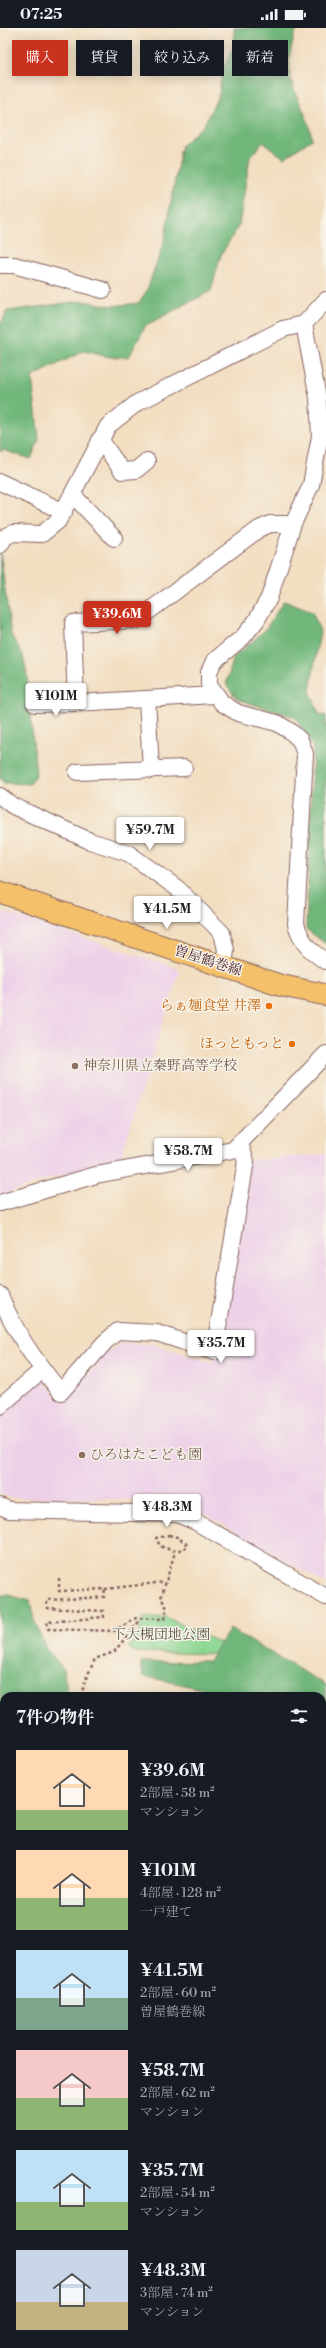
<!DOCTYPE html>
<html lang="ja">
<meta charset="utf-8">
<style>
:root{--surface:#171b24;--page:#242831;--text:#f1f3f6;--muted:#9ea1a6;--accent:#c8321e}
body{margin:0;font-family:"Libre Bodoni","Noto Serif JP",serif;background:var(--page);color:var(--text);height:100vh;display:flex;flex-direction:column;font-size:15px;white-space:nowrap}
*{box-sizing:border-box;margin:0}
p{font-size:13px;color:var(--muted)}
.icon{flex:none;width:22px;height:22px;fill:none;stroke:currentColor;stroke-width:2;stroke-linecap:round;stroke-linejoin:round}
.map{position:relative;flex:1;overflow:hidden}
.sheet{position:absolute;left:0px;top:1664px;width:326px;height:656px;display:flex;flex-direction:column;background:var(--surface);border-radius:12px 12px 0 0;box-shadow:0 2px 10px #0003}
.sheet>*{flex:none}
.hud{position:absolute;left:12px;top:12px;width:302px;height:36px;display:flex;gap:8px}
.price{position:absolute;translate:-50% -34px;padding:0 9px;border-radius:4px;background:#fff;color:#222;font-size:13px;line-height:26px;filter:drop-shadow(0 1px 2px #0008)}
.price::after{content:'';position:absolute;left:50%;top:24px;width:12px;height:9px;margin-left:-6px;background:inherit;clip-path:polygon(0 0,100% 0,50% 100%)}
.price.selected{background:var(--accent);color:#fff}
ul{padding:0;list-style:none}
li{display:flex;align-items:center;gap:12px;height:100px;padding:0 16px}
li span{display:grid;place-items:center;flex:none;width:112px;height:80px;border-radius:0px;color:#555}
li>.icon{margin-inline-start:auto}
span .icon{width:48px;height:48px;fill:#fffc;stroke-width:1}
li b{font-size:17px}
h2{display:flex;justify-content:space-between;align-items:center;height:48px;padding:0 16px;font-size:17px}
.pill{padding:0 14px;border-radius:0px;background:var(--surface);box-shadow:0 2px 10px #0003;font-size:14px;line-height:36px}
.pill.selected{background:var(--accent);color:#fff}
.status{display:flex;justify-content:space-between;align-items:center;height:28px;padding:0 20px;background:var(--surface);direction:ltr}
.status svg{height:11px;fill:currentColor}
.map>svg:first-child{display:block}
</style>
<div class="status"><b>07:25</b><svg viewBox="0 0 49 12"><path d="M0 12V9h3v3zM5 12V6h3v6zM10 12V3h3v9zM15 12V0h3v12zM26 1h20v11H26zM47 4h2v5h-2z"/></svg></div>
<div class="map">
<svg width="326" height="2320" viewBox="0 0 326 2320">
<rect width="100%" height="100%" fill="#f7f3e8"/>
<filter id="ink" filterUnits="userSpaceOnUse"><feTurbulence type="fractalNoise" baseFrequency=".025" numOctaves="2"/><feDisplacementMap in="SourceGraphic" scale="8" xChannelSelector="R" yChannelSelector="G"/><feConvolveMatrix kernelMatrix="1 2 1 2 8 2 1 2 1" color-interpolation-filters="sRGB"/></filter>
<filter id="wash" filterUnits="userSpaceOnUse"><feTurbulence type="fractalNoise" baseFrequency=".012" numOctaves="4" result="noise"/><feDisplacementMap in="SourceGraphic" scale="16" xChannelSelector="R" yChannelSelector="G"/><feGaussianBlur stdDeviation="0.9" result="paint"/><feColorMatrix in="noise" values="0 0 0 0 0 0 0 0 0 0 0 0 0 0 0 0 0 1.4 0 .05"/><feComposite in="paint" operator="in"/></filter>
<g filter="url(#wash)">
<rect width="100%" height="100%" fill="#f2dec1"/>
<!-- built -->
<path fill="#edd0e8" d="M 0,883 L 180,941 L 119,1135 L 59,1148 L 0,1167 Z
M 326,1126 L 326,1556 L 208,1488 L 179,1475 L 139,1471 L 12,1470 L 0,1466 L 0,1389 L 42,1351 L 60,1372 L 67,1369 L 108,1324 L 121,1315 L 154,1316 L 212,1335 L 246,1133 Z"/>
<!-- green -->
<path fill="#8cd692" stroke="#6b7a5e" d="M 166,1589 L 220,1615 L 221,1622 L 216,1626 L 135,1624 L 129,1620 L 141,1601 L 138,1599 L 143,1590 Z"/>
<!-- forest -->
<path fill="#71b77c" stroke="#5e6b54" d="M 234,0 L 299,0 C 295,3 294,8 293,13 C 279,56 306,72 312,111 L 284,130 L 263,114 L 250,129 L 239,197 L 221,227 L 211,263 L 146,297 L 129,329 L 109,329 L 84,323 L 32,349 L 39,411 L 31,431 L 3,422 L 0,424 L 0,297 L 7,283 L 82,273 L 112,278 L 139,275 L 147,262 L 164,214 L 181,118 L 204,97 L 219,66 L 222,43 L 234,18 Z
M 0,524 L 11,607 L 23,627 L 27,647 L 36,747 L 30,756 L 4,755 L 0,750 Z
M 284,573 L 312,584 L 320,603 L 310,663 L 319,686 L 326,688 L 326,916 L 306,901 L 313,720 L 295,689 L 237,671 L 226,656 L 234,629 L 265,602 Z
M 8,1567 L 30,1573 L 34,1592 L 46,1621 L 63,1640 L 67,1662 L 63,1668 L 4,1668 L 4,1740 L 0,1740 L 0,1569 Z
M 230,1601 L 326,1657 L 326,1788 L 322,1782 L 322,1668 L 219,1668 L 212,1663 L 143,1648 L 141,1634 L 209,1633 Z"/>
</g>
<g filter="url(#ink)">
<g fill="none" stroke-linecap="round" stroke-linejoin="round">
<!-- minor casing -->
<g stroke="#856260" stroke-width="18">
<path id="minor" d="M 0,237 L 14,237 L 103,262
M 304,296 L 318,370 L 320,408 L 311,457 L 293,496 L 269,570 L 256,593 L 243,609 L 214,633 L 209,644 L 209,656 L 222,675 L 238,685 L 277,695 L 290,703 L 300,712 L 305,726 L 296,896 C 302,915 309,923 326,933
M 100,411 L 122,443 L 136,442 L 147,433
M 0,454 L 64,484
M 73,467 L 114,510
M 0,517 L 5,509 L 13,505 L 42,506 L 58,493 L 108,398 L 137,375 L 283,301 L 304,296 L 326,272
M 215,667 L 76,675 L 73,595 L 137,592 L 259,501 L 270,496 L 293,496
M 147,671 L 151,742
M 35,676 L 76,675
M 77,744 L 184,740
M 0,768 L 13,778 L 90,813 L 128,825 L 177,860 L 222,905 L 226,922 L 224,938
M 0,1175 L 96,1147 L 233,1122 L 326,1026
M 0,1267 C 14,1303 36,1335 61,1364 L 105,1314 L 118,1303 L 157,1305 L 214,1324 L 246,1133 L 240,1116
M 0,1378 L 42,1342
M 0,1478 L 9,1482 L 177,1486 L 196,1494 L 326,1569
M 0,1821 L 4,1822
M 322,1877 L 326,1877
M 214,2320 L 215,2316"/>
</g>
<!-- major casing -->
<g stroke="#856260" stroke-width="23">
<path id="major" d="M 0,864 L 279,957 L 326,967"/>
</g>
<!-- path -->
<path stroke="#856260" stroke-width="2.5" stroke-dasharray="3 3" stroke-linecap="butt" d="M 169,1507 L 177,1509 L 188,1517 C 179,1526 170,1522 160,1518 L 156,1510 Z
M 59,1550 L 59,1563 L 105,1561 L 104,1569 L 47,1572 L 47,1580 L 103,1583 L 104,1589 L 47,1594 L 48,1601 L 114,1603 L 136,1590 L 164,1591 L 167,1580 L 161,1570 L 174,1527 L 172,1523
M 105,1561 L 165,1554
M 147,1603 L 148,1604
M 81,1668 L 85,1653 L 95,1631 L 114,1624 L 141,1591
M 322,1782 L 326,1783
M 0,1870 L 4,1872
M 0,2073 L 4,2073
M 322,2082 L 326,2082
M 0,2315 L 15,2320"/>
<!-- minor -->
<use href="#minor" stroke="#fff" stroke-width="16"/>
<!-- major -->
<use href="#major" stroke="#f4c16a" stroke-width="21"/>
</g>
</g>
<!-- markers -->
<g fill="#e8710a" stroke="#f7f3e8" stroke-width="1.5">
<circle cx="269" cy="978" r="4"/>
<circle cx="292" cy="1016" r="4"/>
</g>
<g fill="#8d6e63" stroke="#f7f3e8" stroke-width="1.5">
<circle cx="75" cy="1038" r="4"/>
<circle cx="82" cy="1427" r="4"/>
</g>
<g text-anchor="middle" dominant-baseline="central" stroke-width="3" stroke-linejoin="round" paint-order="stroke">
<!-- street labels -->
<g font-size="14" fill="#4a1f2b" stroke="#f7f3e8">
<text transform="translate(208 933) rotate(18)">曽屋鶴巻線</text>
</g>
<!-- food labels -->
<g font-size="14" fill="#c56008" stroke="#f7f3e8" text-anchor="end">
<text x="261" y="978">らぁ麺食堂 井澤</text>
<text x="284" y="1016">ほっともっと</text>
</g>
<!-- education labels -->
<g font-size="14" fill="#785e54" stroke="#f7f3e8" text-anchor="start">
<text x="83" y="1038">神奈川県立秦野高等学校</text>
<text x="90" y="1427">ひろはたこども園</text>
</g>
<!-- park labels -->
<g font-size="14" fill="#5e564a" stroke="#f7f3e8">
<text x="161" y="1607">下大槻団地公園</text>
</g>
</g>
</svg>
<b class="price selected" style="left:117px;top:607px">¥39.6M</b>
<b class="price" style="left:56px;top:689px">¥101M</b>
<b class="price" style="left:150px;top:823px">¥59.7M</b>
<b class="price" style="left:167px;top:902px">¥41.5M</b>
<b class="price" style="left:188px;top:1144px">¥58.7M</b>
<b class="price" style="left:221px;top:1336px">¥35.7M</b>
<b class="price" style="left:167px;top:1500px">¥48.3M</b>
<div class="hud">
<a class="pill selected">購入</a>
<a class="pill">賃貸</a>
<a class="pill">絞り込み</a>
<a class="pill">新着</a>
</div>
<section class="sheet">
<h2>7件の物件<svg class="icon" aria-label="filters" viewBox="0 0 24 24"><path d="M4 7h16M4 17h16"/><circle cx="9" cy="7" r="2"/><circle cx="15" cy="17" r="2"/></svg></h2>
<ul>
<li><span style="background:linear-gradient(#ffd9b3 75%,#8fb573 0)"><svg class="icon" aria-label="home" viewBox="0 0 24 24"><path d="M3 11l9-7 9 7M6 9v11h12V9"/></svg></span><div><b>¥39.6M</b><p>2部屋 · 58 m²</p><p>マンション</p></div></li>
<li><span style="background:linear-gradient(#ffd9b3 60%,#8fb573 0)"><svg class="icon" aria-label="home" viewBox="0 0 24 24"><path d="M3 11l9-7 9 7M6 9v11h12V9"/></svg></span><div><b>¥101M</b><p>4部屋 · 128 m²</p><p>一戸建て</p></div></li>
<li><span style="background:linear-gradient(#bfe0f5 60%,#7fa58c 0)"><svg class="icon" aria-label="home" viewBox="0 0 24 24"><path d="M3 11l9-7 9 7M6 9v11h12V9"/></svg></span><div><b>¥41.5M</b><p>2部屋 · 60 m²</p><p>曽屋鶴巻線</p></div></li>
<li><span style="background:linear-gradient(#f6c9c9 60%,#8fb573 0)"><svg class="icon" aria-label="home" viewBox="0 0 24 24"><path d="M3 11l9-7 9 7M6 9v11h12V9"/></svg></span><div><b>¥58.7M</b><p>2部屋 · 62 m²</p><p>マンション</p></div></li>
<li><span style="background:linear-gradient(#bfe0f5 65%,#8fb573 0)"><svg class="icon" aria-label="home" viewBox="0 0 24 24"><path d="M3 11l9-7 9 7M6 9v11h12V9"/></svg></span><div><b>¥35.7M</b><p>2部屋 · 54 m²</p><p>マンション</p></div></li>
<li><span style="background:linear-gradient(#c9d6e8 65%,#c2b280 0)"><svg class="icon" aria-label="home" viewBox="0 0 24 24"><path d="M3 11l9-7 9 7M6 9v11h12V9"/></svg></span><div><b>¥48.3M</b><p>3部屋 · 74 m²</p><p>マンション</p></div></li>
</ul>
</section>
</div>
